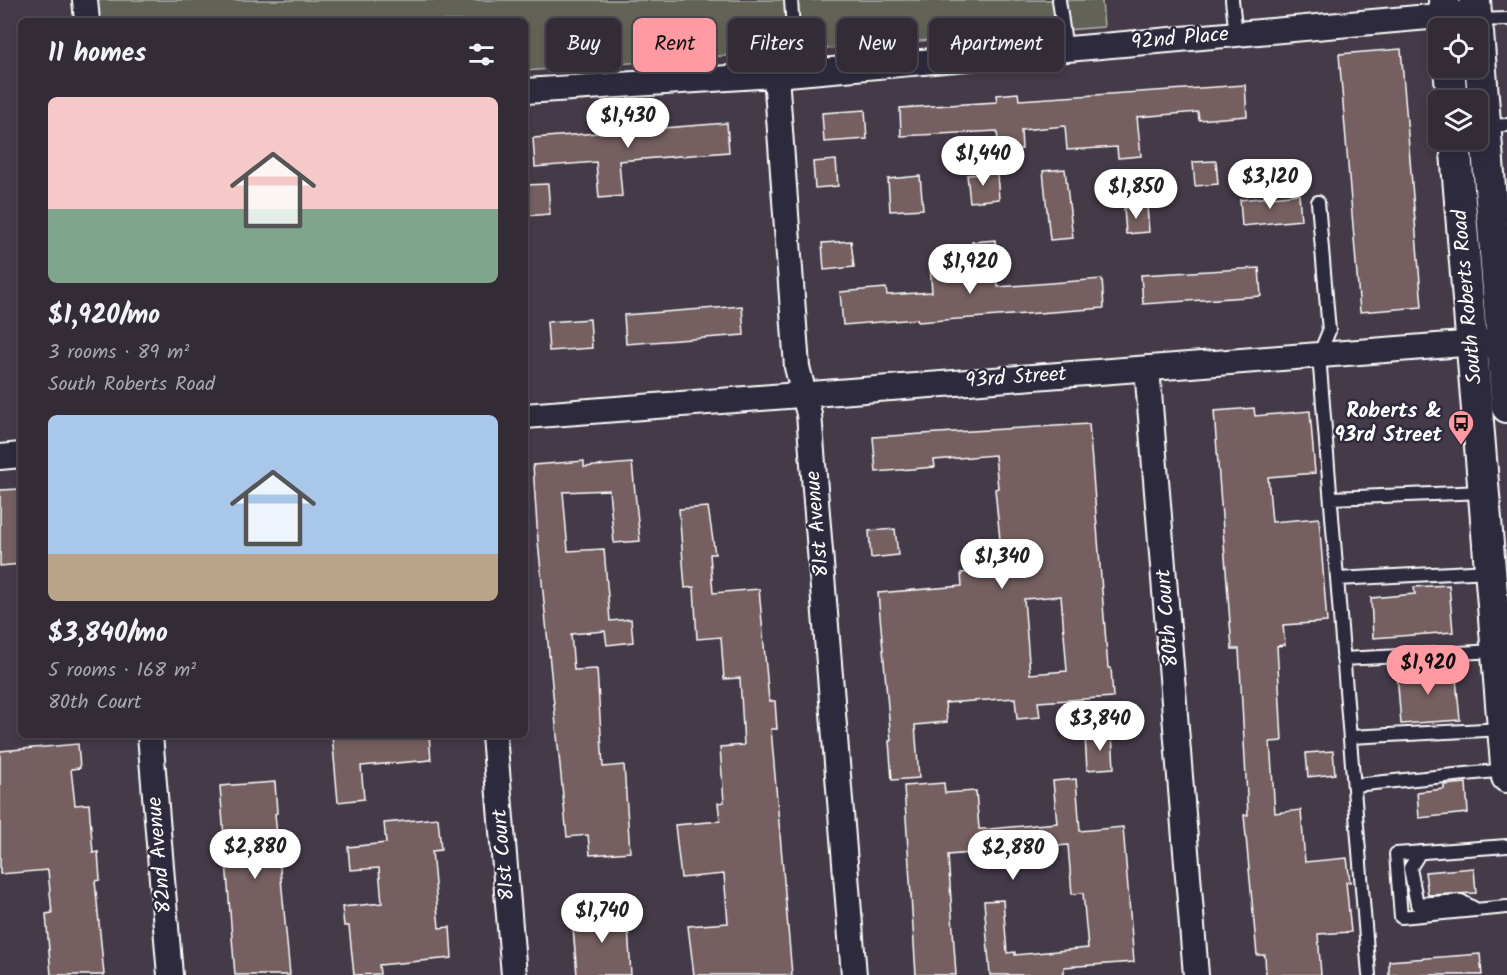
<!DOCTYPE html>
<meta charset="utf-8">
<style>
:root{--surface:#332c36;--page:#3b343e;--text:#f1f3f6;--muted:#a9a7ad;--line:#4e4851;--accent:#ff9aa2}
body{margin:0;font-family:Kalam,sans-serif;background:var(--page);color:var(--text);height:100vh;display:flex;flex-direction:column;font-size:22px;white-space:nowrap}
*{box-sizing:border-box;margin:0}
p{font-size:20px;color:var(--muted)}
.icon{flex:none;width:33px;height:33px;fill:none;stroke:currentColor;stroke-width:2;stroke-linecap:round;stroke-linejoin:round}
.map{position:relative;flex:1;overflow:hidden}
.panel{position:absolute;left:18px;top:18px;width:510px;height:720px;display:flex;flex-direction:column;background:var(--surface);border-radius:9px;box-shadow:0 3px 9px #0003,0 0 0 2px var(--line)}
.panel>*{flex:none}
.hud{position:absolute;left:546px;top:18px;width:570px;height:54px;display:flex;gap:12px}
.controls{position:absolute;left:1428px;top:18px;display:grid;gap:12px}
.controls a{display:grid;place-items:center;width:60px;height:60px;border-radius:9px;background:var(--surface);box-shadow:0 3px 9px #0003,0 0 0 2px var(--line);font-size:30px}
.price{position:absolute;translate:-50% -51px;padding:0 14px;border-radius:21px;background:#fff;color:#222;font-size:20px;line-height:39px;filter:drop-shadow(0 2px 3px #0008)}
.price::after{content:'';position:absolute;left:50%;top:36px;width:18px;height:14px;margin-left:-9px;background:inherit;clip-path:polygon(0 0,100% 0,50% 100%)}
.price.on{background:var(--accent);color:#111}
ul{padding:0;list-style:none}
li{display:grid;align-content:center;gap:12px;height:318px;padding:0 30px}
li span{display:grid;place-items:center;height:186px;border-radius:9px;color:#555}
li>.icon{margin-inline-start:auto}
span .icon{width:108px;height:108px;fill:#fffc;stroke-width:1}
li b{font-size:26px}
h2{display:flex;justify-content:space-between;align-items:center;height:72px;padding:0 30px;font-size:26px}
.tag{padding:0 21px;border-radius:9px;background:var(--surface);box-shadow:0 3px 9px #0003,0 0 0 2px var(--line);font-size:21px;line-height:54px}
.tag.on{background:var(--accent);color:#111}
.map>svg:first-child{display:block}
</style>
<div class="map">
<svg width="1507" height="975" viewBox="0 0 1507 975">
<rect width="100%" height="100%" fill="#443a48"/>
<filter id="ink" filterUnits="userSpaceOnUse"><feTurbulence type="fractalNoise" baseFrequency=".0167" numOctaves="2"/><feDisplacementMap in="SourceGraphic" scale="12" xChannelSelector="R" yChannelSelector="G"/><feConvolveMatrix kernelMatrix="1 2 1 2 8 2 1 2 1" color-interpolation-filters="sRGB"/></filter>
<g filter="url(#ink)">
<!-- green -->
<path fill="#626457" stroke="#b0b2ab" stroke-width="1.5" d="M 98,0 L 1102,0 L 1104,27 L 525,71 L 525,21 L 99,21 Z"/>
<!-- building -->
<path fill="#745e61" stroke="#fff" stroke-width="1.5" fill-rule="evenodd" d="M 1401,49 L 1422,307 L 1360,312 L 1339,54 Z
M 1245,85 L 1247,116 L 1199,120 L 1198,112 L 1137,117 L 1141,156 L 1118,158 L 1117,147 L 1067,150 L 1065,126 L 1021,130 L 1022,149 L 999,151 L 997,131 L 901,136 L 900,108 L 997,102 L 996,95 L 1018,93 L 1019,100 Z
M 865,110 L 867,139 L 824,142 L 822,113 Z
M 727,123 L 729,152 L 619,161 L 622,196 L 599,198 L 596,162 L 535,167 L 533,138 Z
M 836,160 L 838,186 L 815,188 L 813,162 Z
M 1216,161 L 1218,184 L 1195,186 L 1193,162 Z
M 1065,169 L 1073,238 L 1050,240 L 1043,171 Z
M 997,173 L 999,199 L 970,202 L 967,175 Z
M 920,176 L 923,209 L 890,211 L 888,179 Z
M 548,184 L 550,214 L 525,216 L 525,185 Z
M 1299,194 L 1301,220 L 1242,226 L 1240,200 Z
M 1147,206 L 1149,232 L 1126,234 L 1124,208 Z
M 995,240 L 998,287 L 1102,279 L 1104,308 L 918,322 L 917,319 L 843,325 L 840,292 L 886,288 L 887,295 L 932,292 L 930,265 L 974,263 L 972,242 Z
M 851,241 L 854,267 L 824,270 L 822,243 Z
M 1259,268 L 1261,296 L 1143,304 L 1141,275 Z
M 742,306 L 744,335 L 626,344 L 624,315 Z
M 590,319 L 592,348 L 549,351 L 547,322 Z
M 1254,408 L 1255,416 L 1310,411 L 1315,473 L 1268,477 L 1272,522 L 1319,518 L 1327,622 L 1283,625 L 1285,645 L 1277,646 L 1282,741 L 1270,742 L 1275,813 L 1301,810 L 1305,862 L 1347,858 L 1350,882 L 1346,882 L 1351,932 L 1318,934 L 1321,975 L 1266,975 L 1265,955 L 1257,955 L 1244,815 L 1248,815 L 1239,649 L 1232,649 L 1214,411 Z
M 1089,424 L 1108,668 L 1111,668 L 1113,697 L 1038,702 L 1040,717 L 1017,719 L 1015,698 L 945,703 L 947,722 L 915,725 L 919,778 L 892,780 L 889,741 L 891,741 L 878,593 L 962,586 L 961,573 L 997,570 L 995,541 L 1000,540 L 995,489 L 998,488 L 995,455 L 934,460 L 935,467 L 876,472 L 873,437 ZM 1061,596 L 1067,671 L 1030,674 L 1024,599 Z
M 584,461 L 584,467 L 632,463 L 640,541 L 614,543 L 609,490 L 563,492 L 568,551 L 604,549 L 610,621 L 631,619 L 633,642 L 607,645 L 605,631 L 571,634 L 574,670 L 597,669 L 603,767 L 624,765 L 630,852 L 590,855 L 588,835 L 567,837 L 538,541 L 533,465 Z
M 21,489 L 21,564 L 0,566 L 0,490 Z
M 708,507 L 715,554 L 710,554 L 713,593 L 759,589 L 769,701 L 775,701 L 777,729 L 771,729 L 792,975 L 694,975 L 688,926 L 728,923 L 724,874 L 681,878 L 675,825 L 720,821 L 718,803 L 724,802 L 720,747 L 744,745 L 740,678 L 724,679 L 721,637 L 697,639 L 694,587 L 685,588 L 679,509 Z
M 895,529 L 898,555 L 871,558 L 869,531 Z
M 1449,585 L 1453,632 L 1373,638 L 1371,598 L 1415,594 L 1414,587 Z
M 1455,668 L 1460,720 L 1401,724 L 1397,673 Z
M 1112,734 L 1114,768 L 1087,770 L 1085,736 Z
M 332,735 L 429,735 L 431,760 L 361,766 L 364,799 L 338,802 Z
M 78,744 L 80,768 L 71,769 L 75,805 L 89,804 L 93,853 L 98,852 L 100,880 L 95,881 L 104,975 L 51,975 L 46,914 L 52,913 L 48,870 L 0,874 L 0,751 Z
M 1333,751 L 1335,774 L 1308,777 L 1306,753 Z
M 1076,779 L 1080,831 L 1123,827 L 1134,962 L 1064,967 L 1064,975 L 990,975 L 984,901 L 1003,900 L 1007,953 L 1015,952 L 1015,955 L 1088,948 L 1083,893 L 1072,894 L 1068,845 L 948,855 L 956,975 L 916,975 L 904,786 L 944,783 L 945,793 L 976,791 L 979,829 L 989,829 L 1057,823 L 1053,781 Z
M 275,782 L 277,813 L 275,814 L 290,975 L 235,975 L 220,786 Z
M 1466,783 L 1468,813 L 1419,818 L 1417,792 L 1444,789 L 1444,785 Z
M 438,818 L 441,850 L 432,851 L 439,928 L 450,927 L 452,958 L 379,965 L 380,974 L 354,975 L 349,926 L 344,926 L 342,907 L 382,903 L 379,868 L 350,870 L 348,847 L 386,843 L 384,823 Z
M 1474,868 L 1476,893 L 1428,895 L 1425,872 Z
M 627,911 L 631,975 L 577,975 L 572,916 Z
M 1480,954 L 1482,975 L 1389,975 L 1389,961 Z"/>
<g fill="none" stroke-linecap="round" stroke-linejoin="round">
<!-- service casing -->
<g stroke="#fff" stroke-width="16">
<path id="service" d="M 791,0 L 796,73
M 1059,0 L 1066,50
M 1232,0 L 1236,35
M 1477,20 L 1507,19
M 1485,126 L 1507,125
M 1318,202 L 1329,331 L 1319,355 L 1369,975
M 1331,498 L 1484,492
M 1337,579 L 1490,571
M 1343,659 L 1496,651
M 1350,737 L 1504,729
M 1354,785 L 1506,770
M 1507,846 L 1396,854 L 1401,917 L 1507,907
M 1420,852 L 1410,868 L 1417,904 L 1461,901 L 1477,910"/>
</g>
<!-- minor casing -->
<g stroke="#fff" stroke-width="28">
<path id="minor" d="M 85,0 L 87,21
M 776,75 L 797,367 L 809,414 L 854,975
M 525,91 L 776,75 L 1462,14
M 1147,368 L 1196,975
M 525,416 L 1489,342
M 0,457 L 21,455
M 150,735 L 170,975
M 494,735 L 514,975"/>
</g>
<!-- tertiary casing -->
<g stroke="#fff" stroke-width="34">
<path id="tertiary" d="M 1444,0 L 1446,28
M 1475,0 L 1477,28
M 1478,32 L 1507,407
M 1449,68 L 1452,100
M 1455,140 L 1507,777"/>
</g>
<!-- service -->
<use href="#service" stroke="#2f2a3d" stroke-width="12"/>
<!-- minor -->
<use href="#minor" stroke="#2f2a3d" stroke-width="24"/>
<!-- tertiary -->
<use href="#tertiary" stroke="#2f2a3d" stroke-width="30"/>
</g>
</g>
<!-- icons -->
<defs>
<g id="bus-pin" transform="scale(1.35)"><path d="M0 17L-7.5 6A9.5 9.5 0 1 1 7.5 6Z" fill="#ff9aa2" stroke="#2f2a3d"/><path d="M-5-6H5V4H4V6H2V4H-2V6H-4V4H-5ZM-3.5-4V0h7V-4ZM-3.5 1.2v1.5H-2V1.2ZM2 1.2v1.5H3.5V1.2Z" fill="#111"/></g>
</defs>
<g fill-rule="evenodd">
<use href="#bus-pin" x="1461" y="423"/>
</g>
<g text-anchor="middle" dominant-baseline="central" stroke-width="5" stroke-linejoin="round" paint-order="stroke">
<!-- street labels -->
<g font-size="21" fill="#fff" stroke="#2f2a3d">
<text transform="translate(1180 39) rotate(-5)">92nd Place</text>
<text transform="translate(1468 297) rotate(-95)">South Roberts Road</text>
<text transform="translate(1016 378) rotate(-4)">93rd Street</text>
<text transform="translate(818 524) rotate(-95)">81st Avenue</text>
<text transform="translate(1168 618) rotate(-95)">80th Court</text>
<text transform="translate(160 855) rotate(-95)">82nd Avenue</text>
<text transform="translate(504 855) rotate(-95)">81st Court</text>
</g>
<!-- poi labels -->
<g font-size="21" font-weight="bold" fill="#fff" stroke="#2f2a3d" text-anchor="end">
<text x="1442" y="411">Roberts &amp;<tspan x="1442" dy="24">93rd Street</tspan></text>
</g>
</g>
</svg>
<div class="controls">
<a><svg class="icon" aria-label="locate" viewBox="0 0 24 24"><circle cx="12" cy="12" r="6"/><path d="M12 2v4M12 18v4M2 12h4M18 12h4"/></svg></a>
<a><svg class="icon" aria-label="layers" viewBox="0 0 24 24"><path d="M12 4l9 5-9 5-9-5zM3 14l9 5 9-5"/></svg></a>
</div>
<b class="price" style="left:628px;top:149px">$1,430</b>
<b class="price" style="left:983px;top:187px">$1,440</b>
<b class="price" style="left:1270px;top:210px">$3,120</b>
<b class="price" style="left:1136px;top:220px">$1,850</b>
<b class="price" style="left:970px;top:295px">$1,920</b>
<b class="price" style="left:1002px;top:590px">$1,340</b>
<b class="price on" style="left:1428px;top:696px">$1,920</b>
<b class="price" style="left:1100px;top:752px">$3,840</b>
<b class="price" style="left:255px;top:880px">$2,880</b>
<b class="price" style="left:1013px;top:881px">$2,880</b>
<b class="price" style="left:602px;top:944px">$1,740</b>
<div class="hud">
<a class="tag">Buy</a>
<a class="tag on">Rent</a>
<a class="tag">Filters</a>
<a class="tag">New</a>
<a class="tag">Apartment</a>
</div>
<section class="panel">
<h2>11 homes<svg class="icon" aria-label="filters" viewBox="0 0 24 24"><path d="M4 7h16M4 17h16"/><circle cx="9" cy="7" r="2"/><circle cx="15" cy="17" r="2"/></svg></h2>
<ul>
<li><span style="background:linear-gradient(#f6c9c9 60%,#7fa58c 0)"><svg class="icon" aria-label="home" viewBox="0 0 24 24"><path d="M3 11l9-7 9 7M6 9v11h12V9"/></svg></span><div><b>$1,920/mo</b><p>3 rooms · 89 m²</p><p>South Roberts Road</p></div></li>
<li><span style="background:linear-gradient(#a9c7e8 75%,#b9a48a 0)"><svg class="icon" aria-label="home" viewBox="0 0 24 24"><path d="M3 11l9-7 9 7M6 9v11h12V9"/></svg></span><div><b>$3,840/mo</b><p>5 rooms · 168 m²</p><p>80th Court</p></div></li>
</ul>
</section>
</div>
